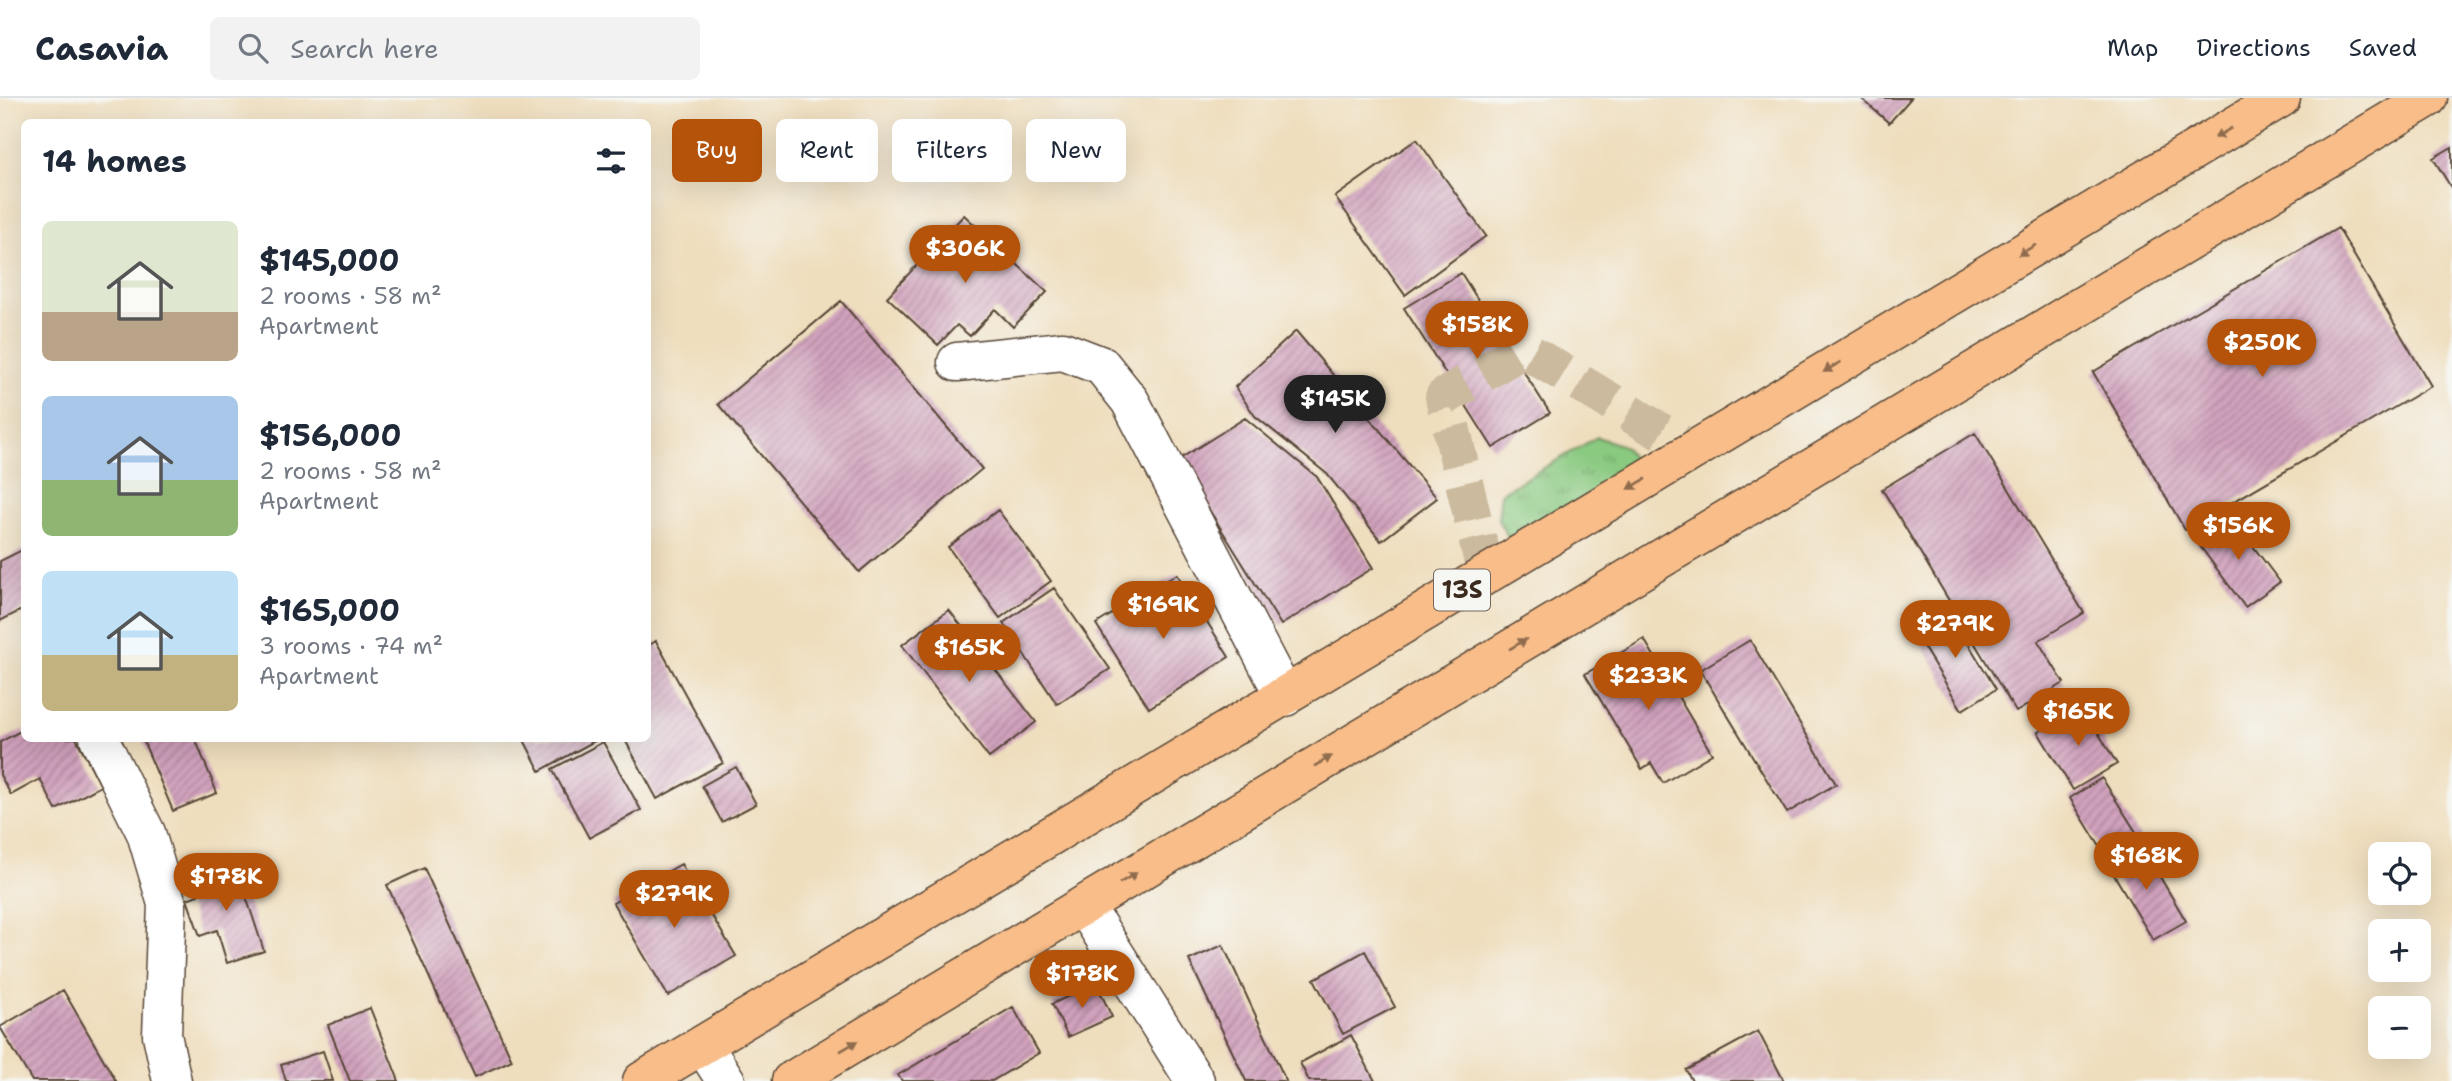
<!DOCTYPE html>
<meta charset="utf-8">
<style>
:root{--surface:#fff;--page:#f2f2f3;--text:#1f2937;--muted:#747a83;--line:#e0e1e3;--accent:#b45309}
body{margin:0;font-family:"Shantell Sans",sans-serif;background:var(--page);color:var(--text);height:100vh;display:flex;flex-direction:column;font-size:26px;white-space:nowrap}
*{box-sizing:border-box;margin:0}
p{font-size:23px;color:var(--muted)}
.icon{flex:none;width:38px;height:38px;fill:none;stroke:currentColor;stroke-width:2;stroke-linecap:round;stroke-linejoin:round}
.map{position:relative;flex:1;overflow:hidden}
.details{position:absolute;left:21px;top:21px;width:630px;height:623px;display:flex;flex-direction:column;background:var(--surface);border-radius:10px;box-shadow:0 7px 28px #0002}
.details>*{flex:none}
.banner{position:absolute;left:672px;top:21px;width:665px;height:63px;display:flex;gap:14px}
.fabs{position:absolute;left:2368px;top:744px;display:grid;gap:14px}
.fabs a{display:grid;place-items:center;width:63px;height:63px;border-radius:10px;background:var(--surface);box-shadow:0 7px 28px #0002;font-size:35px}
.price{position:absolute;translate:-50% -60px;padding:0 16px;border-radius:24px;background:var(--accent);color:#fff;font-size:23px;line-height:46px;filter:drop-shadow(0 2px 4px #0008)}
.price::after{content:'';position:absolute;left:50%;top:42px;width:21px;height:16px;margin-left:-10px;background:inherit;clip-path:polygon(0 0,100% 0,50% 100%)}
.price.selected{background:#222;color:#fff}
ul{padding:0;list-style:none}
li{display:flex;align-items:center;gap:21px;height:175px;padding:0 21px}
li span{display:grid;place-items:center;flex:none;width:196px;height:140px;border-radius:10px;color:#555}
li>.icon{margin-inline-start:auto}
span .icon{width:84px;height:84px;fill:#fffc;stroke-width:1}
li b{font-size:30px}
h2{display:flex;justify-content:space-between;align-items:center;height:84px;padding:0 21px;font-size:30px}
.chip{padding:0 24px;border-radius:10px;background:var(--surface);box-shadow:0 7px 28px #0002;font-size:24px;line-height:63px}
.chip.selected{background:var(--accent);color:#fff}
header{display:flex;align-items:center;gap:42px;box-sizing:border-box;height:98px;padding:0 35px;background:var(--surface);border-bottom:2px solid var(--line)}
header strong{font-size:33px}
nav{display:flex;gap:38px;margin-inline-start:auto;font-size:24px}
.search{width:490px;height:63px;background:var(--page);display:flex;align-items:center;gap:18px;box-sizing:border-box;padding:0 24px;border-radius:10px;color:var(--muted);font-size:26px}
.map>svg:first-child{display:block}
</style>
<header>
<strong>Casavia</strong>
<div class="search"><svg class="icon" aria-label="search" viewBox="0 0 24 24"><circle cx="10" cy="10" r="6"/><path d="M15 15l6 6"/></svg>Search here</div>
<nav><a>Map</a><a>Directions</a><a>Saved</a></nav>
</header>
<div class="map">
<svg width="2452" height="983" viewBox="0 0 2452 983">
<defs>
<pattern id="grass-tufts" width="24" height="20" patternUnits="userSpaceOnUse" patternTransform="scale(1.75)"><rect width="24" height="20" fill="#89c980"/><path d="M3 7l-1-3M5 7V3M7 7l1-3M15 17l-1-3M17 17v-4M19 17l1-3" fill="none" stroke="#71a368"/></pattern>
<pattern id="building-hatch" width="6" height="6" patternUnits="userSpaceOnUse" patternTransform="scale(1.75)"><rect width="6" height="6" fill="#d1a2bd"/><path d="M-1 1l2-2M0 6l6-6M5 7l2-2" fill="none" stroke="#ab8499"/></pattern>
</defs>
<rect width="100%" height="100%" fill="#f6f6f2"/>
<filter id="ink" filterUnits="userSpaceOnUse"><feTurbulence type="fractalNoise" baseFrequency=".0143" numOctaves="2"/><feDisplacementMap in="SourceGraphic" scale="14" xChannelSelector="R" yChannelSelector="G"/><feConvolveMatrix kernelMatrix="1 2 1 2 8 2 1 2 1" color-interpolation-filters="sRGB"/></filter>
<filter id="wash" filterUnits="userSpaceOnUse"><feTurbulence type="fractalNoise" baseFrequency=".00686" numOctaves="4" result="noise"/><feDisplacementMap in="SourceGraphic" scale="28" xChannelSelector="R" yChannelSelector="G"/><feGaussianBlur stdDeviation="1.57" result="paint"/><feColorMatrix in="noise" values="0 0 0 0 0 0 0 0 0 0 0 0 0 0 0 0 0 1.4 0 .05"/><feComposite in="paint" operator="in"/></filter>
<g filter="url(#wash)">
<rect width="100%" height="100%" fill="#efdebe"/>
<!-- grass -->
<path fill="url(#grass-tufts)" stroke="#627a4f" stroke-width="2" d="M 1597,339 L 1624,348 L 1637,367 L 1512,445 L 1498,422 L 1501,395 Z"/>
<g id="blocks">
<!-- building -->
<path fill="url(#building-hatch)" d="M 1861,0 L 1911,0 L 1889,25 Z
M 1417,41 L 1486,138 L 1405,197 L 1335,99 Z
M 2452,49 L 2452,91 L 2433,60 Z
M 964,117 L 1047,194 L 1013,229 L 995,211 L 970,238 L 957,227 L 938,247 L 887,199 Z
M 2338,130 L 2431,288 L 2185,432 L 2093,274 Z
M 1461,175 L 1550,315 L 1493,350 L 1404,210 Z
M 841,203 L 982,371 L 859,474 L 718,306 Z
M 1296,233 L 1437,400 L 1381,443 L 1327,376 L 1255,318 L 1235,289 Z
M 1245,320 L 1317,379 L 1373,470 L 1281,527 L 1178,362 Z
M 1975,335 L 2084,515 L 2038,543 L 2064,585 L 2016,614 L 1882,391 Z
M 998,412 L 1051,483 L 1000,520 L 948,449 Z
M 2231,419 L 2280,484 L 2245,509 L 2197,444 Z
M 24,451 L 24,511 L 0,523 L 0,463 Z
M 1177,476 L 1229,559 L 1149,610 L 1096,526 Z
M 1054,490 L 1110,571 L 1057,606 L 1003,525 Z
M 1947,511 L 1996,591 L 1962,612 L 1913,532 Z
M 949,512 L 1036,624 L 989,660 L 902,547 Z
M 1644,541 L 1712,656 L 1663,685 L 1651,665 L 1642,671 L 1585,576 Z
M 1750,542 L 1836,686 L 1787,715 L 1700,572 Z
M 656,543 L 723,665 L 657,701 L 624,640 L 648,640 L 648,548 Z
M 2082,608 L 2117,666 L 2073,692 L 2038,634 Z
M 24,631 L 24,640 L 76,640 L 101,688 L 56,712 L 40,681 L 11,697 L 0,677 L 0,644 Z
M 142,640 L 195,640 L 217,695 L 173,713 Z
M 523,640 L 600,640 L 540,673 Z
M 603,644 L 641,712 L 589,740 L 552,671 Z
M 736,669 L 756,706 L 722,724 L 702,688 Z
M 2102,680 L 2141,742 L 2108,762 L 2070,700 Z
M 2140,745 L 2186,823 L 2153,842 L 2107,765 Z
M 235,765 L 264,853 L 227,865 L 217,832 L 200,838 L 187,801 L 198,797 L 192,780 Z
M 681,766 L 736,858 L 668,898 L 613,805 Z
M 424,770 L 512,962 L 475,979 L 387,787 Z
M 1223,847 L 1286,983 L 1246,983 L 1189,862 Z
M 1365,853 L 1395,909 L 1343,936 L 1314,881 Z
M 1096,885 L 1112,919 L 1068,939 L 1052,906 Z
M 63,892 L 116,983 L 32,983 L 0,929 Z
M 1013,909 L 1039,955 L 992,983 L 902,983 L 898,977 Z
M 370,910 L 399,983 L 350,983 L 328,927 Z
M 1758,933 L 1784,983 L 1692,983 L 1686,972 Z
M 1351,937 L 1375,983 L 1309,983 L 1300,965 Z
M 323,953 L 333,983 L 286,983 L 281,967 Z"/>
</g>
</g>
<g filter="url(#ink)">
<use href="#blocks" fill-opacity="0" stroke="#564536" stroke-width="2"/>
<g fill="none" stroke-linecap="round" stroke-linejoin="round">
<!-- minor-tunnel -->
<path stroke="#cbba9e" stroke-width="38" stroke-dasharray="38 19" stroke-linecap="butt" d="M 1486,477 L 1444,299 L 1523,251 L 1693,353"/>
<!-- minor casing -->
<g stroke="#564536" stroke-width="41">
<path id="minor" d="M 957,264 L 1063,253 L 1102,268 L 1130,303 L 1285,599
M 99,640 L 146,735 L 167,806 L 162,937 L 172,983
M 1084,807 L 1195,983
M 703,947 L 726,983"/>
</g>
<!-- highway casing -->
<g stroke="#564536" stroke-width="41">
<path id="highway" d="M 642,983 L 2281,0
M 791,983 L 2428,0"/>
</g>
<!-- minor -->
<use href="#minor" stroke="#fff" stroke-width="38"/>
<!-- highway -->
<use href="#highway" stroke="#f8bd89" stroke-width="38"/>
</g>
<!-- one-way arrows -->
<defs><path id="oneway-solid" d="M-6-.8H1V-3.2L6.5 0L1 3.2V.8H-6Z" transform="scale(1.75)"/></defs>
<g fill="#906c4e">
<use href="#oneway-solid" transform="translate(2223 35) rotate(149)"/>
<use href="#oneway-solid" transform="translate(2027 152) rotate(149)"/>
<use href="#oneway-solid" transform="translate(1832 269) rotate(149)"/>
<use href="#oneway-solid" transform="translate(1637 386) rotate(149)"/>
<use href="#oneway-solid" transform="translate(1518 546) rotate(-31)"/>
<use href="#oneway-solid" transform="translate(1323 663) rotate(-31)"/>
<use href="#oneway-solid" transform="translate(1128 780) rotate(-31)"/>
<use href="#oneway-solid" transform="translate(849 948) rotate(-31)"/>
</g>
</g>
<g text-anchor="middle" dominant-baseline="central" stroke-width="5" stroke-linejoin="round" paint-order="stroke">
<!-- shield labels -->
<rect fill="#f6f6f2" stroke="#73675e" stroke-width="2" x="1434" y="471.5" width="56" height="41" rx="5"/>
<g font-size="24" font-weight="bold" fill="#3b2a1e">
<text x="1462" y="492">13S</text>
</g>
</g>
</svg>
<div class="fabs">
<a><svg class="icon" aria-label="locate" viewBox="0 0 24 24"><circle cx="12" cy="12" r="6"/><path d="M12 2v4M12 18v4M2 12h4M18 12h4"/></svg></a>
<a>+</a>
<a>−</a>
</div>
<b class="price" style="left:965px;top:187px">$306K</b>
<b class="price" style="left:1477px;top:263px">$158K</b>
<b class="price" style="left:2262px;top:281px">$250K</b>
<b class="price selected" style="left:1335px;top:337px">$145K</b>
<b class="price" style="left:2238px;top:464px">$156K</b>
<b class="price" style="left:1163px;top:543px">$169K</b>
<b class="price" style="left:1955px;top:562px">$279K</b>
<b class="price" style="left:969px;top:586px">$165K</b>
<b class="price" style="left:1648px;top:614px">$233K</b>
<b class="price" style="left:2078px;top:650px">$165K</b>
<b class="price" style="left:2146px;top:794px">$168K</b>
<b class="price" style="left:226px;top:815px">$178K</b>
<b class="price" style="left:674px;top:832px">$279K</b>
<b class="price" style="left:1082px;top:912px">$178K</b>
<div class="banner">
<a class="chip selected">Buy</a>
<a class="chip">Rent</a>
<a class="chip">Filters</a>
<a class="chip">New</a>
</div>
<section class="details">
<h2>14 homes<svg class="icon" aria-label="filters" viewBox="0 0 24 24"><path d="M4 7h16M4 17h16"/><circle cx="9" cy="7" r="2"/><circle cx="15" cy="17" r="2"/></svg></h2>
<ul>
<li><span style="background:linear-gradient(#dfe7d0 65%,#b9a48a 0)"><svg class="icon" aria-label="home" viewBox="0 0 24 24"><path d="M3 11l9-7 9 7M6 9v11h12V9"/></svg></span><div><b>$145,000</b><p>2 rooms · 58 m²</p><p>Apartment</p></div></li>
<li><span style="background:linear-gradient(#a9c7e8 60%,#8fb573 0)"><svg class="icon" aria-label="home" viewBox="0 0 24 24"><path d="M3 11l9-7 9 7M6 9v11h12V9"/></svg></span><div><b>$156,000</b><p>2 rooms · 58 m²</p><p>Apartment</p></div></li>
<li><span style="background:linear-gradient(#bfe0f5 60%,#c2b280 0)"><svg class="icon" aria-label="home" viewBox="0 0 24 24"><path d="M3 11l9-7 9 7M6 9v11h12V9"/></svg></span><div><b>$165,000</b><p>3 rooms · 74 m²</p><p>Apartment</p></div></li>
</ul>
</section>
</div>
